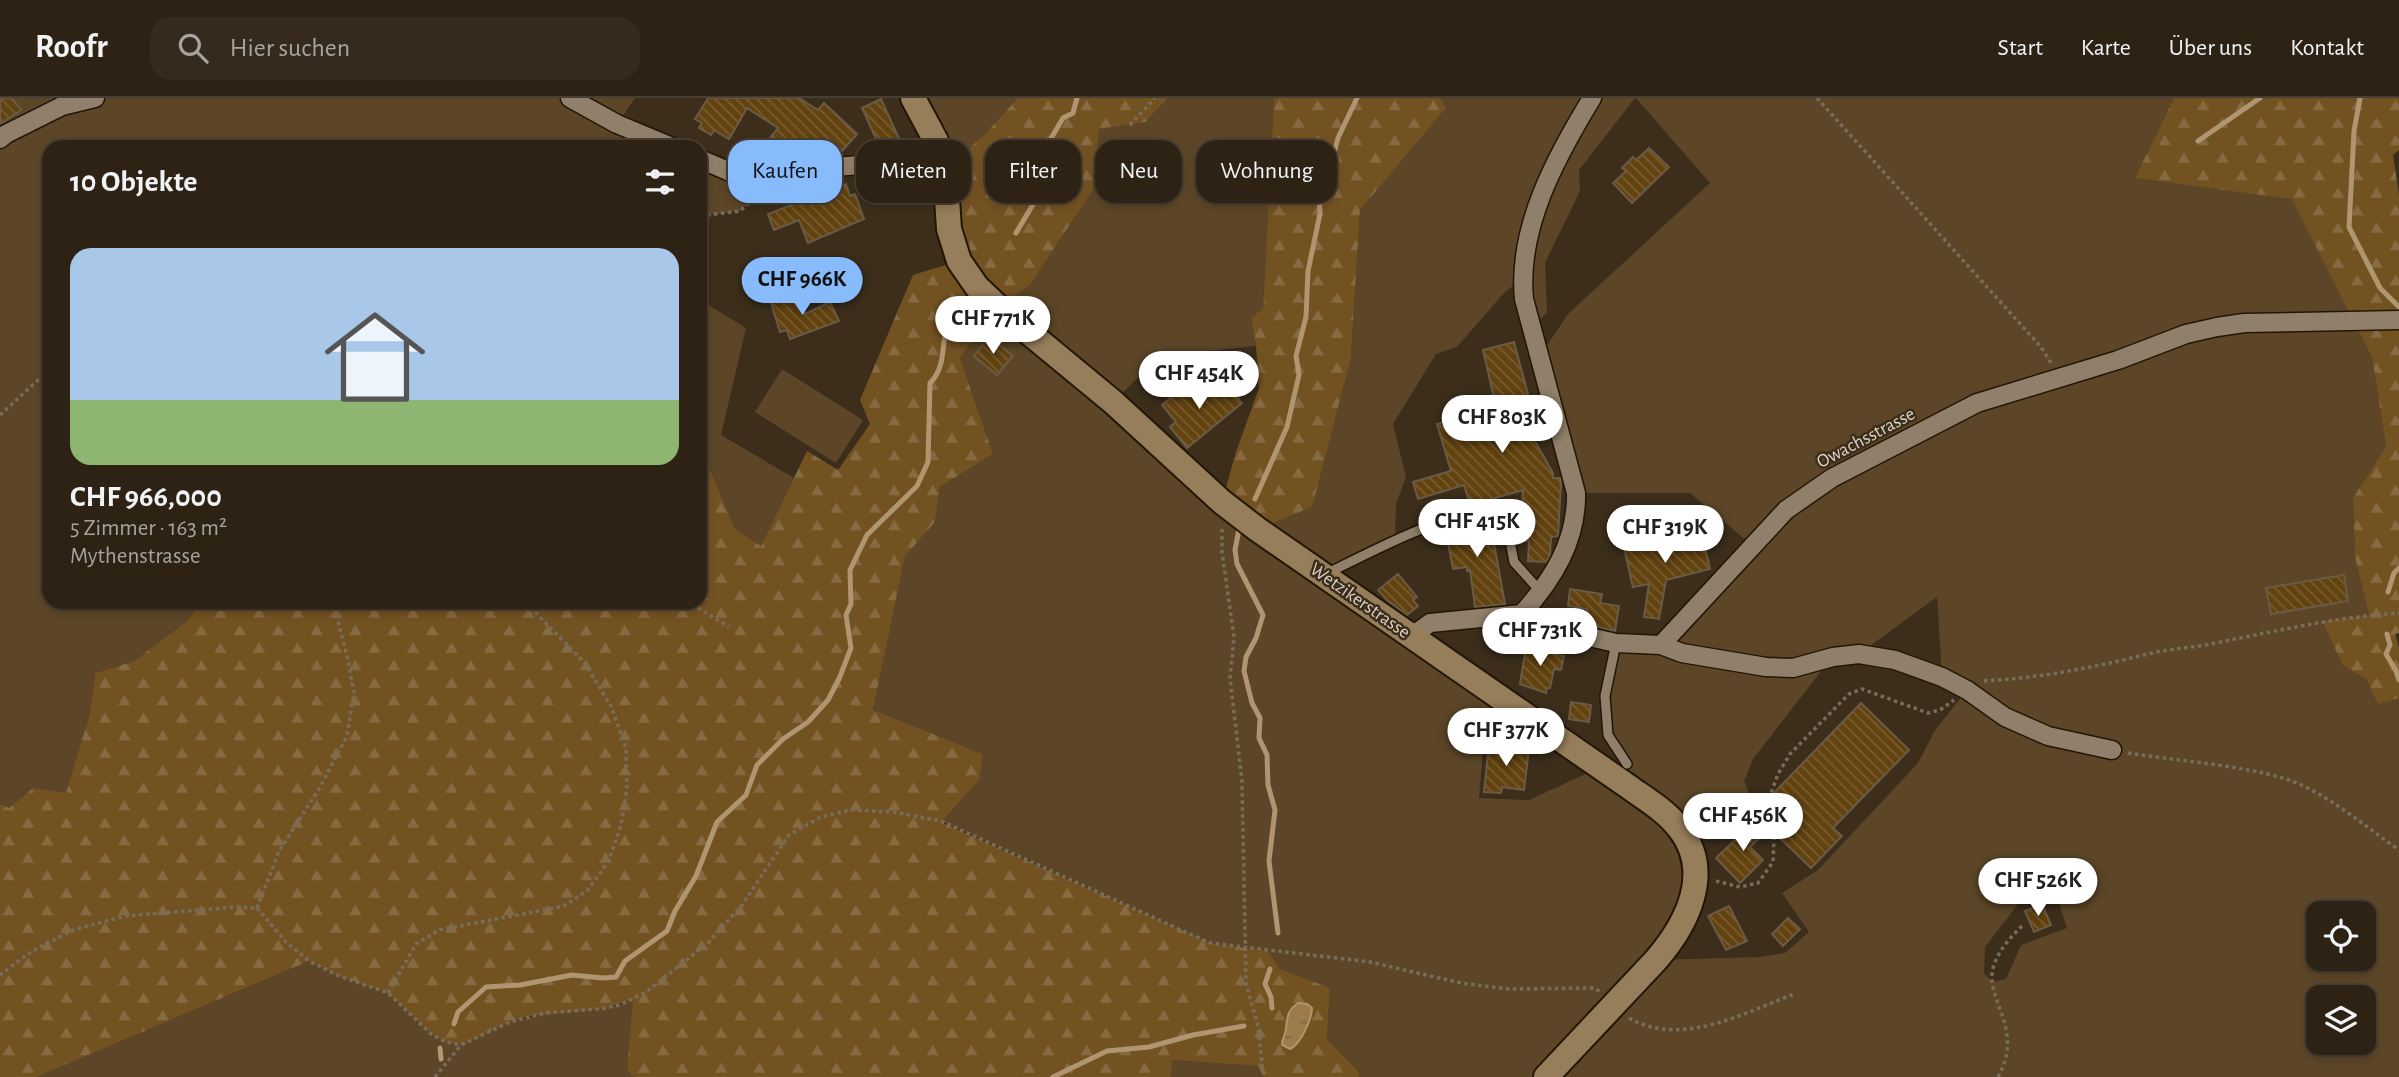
<!DOCTYPE html>
<html lang="de">
<meta charset="utf-8">
<style>
:root{--surface:#2d2214;--page:#352a1d;--text:#f1f3f6;--muted:#a7a4a0;--line:#483f34;--accent:#87bbfb}
body{margin:0;font-family:"Alegreya Sans",sans-serif;background:var(--page);color:var(--text);height:100vh;display:flex;flex-direction:column;font-size:26px;white-space:nowrap}
*{box-sizing:border-box;margin:0}
p{font-size:23px;color:var(--muted)}
.icon{flex:none;width:38px;height:38px;fill:none;stroke:currentColor;stroke-width:2;stroke-linecap:round;stroke-linejoin:round}
.map{position:relative;flex:1;overflow:hidden}
.sheet{position:absolute;left:42px;top:42px;width:665px;height:469px;display:flex;flex-direction:column;background:var(--surface);border-radius:21px;box-shadow:0 4px 10px #0003,0 0 0 2px var(--line)}
.sheet>*{flex:none}
.hud{position:absolute;left:728px;top:42px;width:665px;height:63px;display:flex;gap:14px}
.controls{position:absolute;left:2306px;top:803px;display:grid;gap:14px}
.controls a{display:grid;place-items:center;width:70px;height:70px;border-radius:14px;background:var(--surface);box-shadow:0 4px 10px #0003,0 0 0 2px var(--line);font-size:35px}
.price{position:absolute;translate:-50% -60px;padding:0 16px;border-radius:24px;background:#fff;color:#222;font-size:23px;line-height:46px;filter:drop-shadow(0 2px 4px #0008)}
.price::after{content:'';position:absolute;left:50%;top:42px;width:21px;height:16px;margin-left:-10px;background:inherit;clip-path:polygon(0 0,100% 0,50% 100%)}
.price.on{background:var(--accent);color:#111}
ul{padding:0;list-style:none}
li{display:grid;align-content:center;gap:14px;height:371px;padding:0 28px}
li+li{border-top:2px solid var(--line)}
li span{display:grid;place-items:center;height:217px;border-radius:21px;color:#555}
li>.icon{margin-inline-start:auto}
span .icon{width:126px;height:126px;fill:#fffc;stroke-width:1}
li b{font-size:30px}
h2{display:flex;justify-content:space-between;align-items:center;height:84px;padding:0 28px;font-size:30px}
.pill{padding:0 24px;border-radius:21px;background:var(--surface);box-shadow:0 4px 10px #0003,0 0 0 2px var(--line);font-size:24px;line-height:63px}
.pill.on{background:var(--accent);color:#111}
header{display:flex;align-items:center;gap:42px;box-sizing:border-box;height:98px;padding:0 35px;background:var(--surface);border-bottom:2px solid var(--line)}
header strong{font-size:33px}
nav{display:flex;gap:38px;margin-inline-start:auto;font-size:24px}
.search{width:490px;height:63px;background:var(--page);display:flex;align-items:center;gap:18px;box-sizing:border-box;padding:0 24px;border-radius:21px;color:var(--muted);font-size:26px}
.map>svg:first-child{display:block}
</style>
<header>
<strong>Roofr</strong>
<div class="search"><svg class="icon" aria-label="search" viewBox="0 0 24 24"><circle cx="10" cy="10" r="6"/><path d="M15 15l6 6"/></svg>Hier suchen</div>
<nav><a>Start</a><a>Karte</a><a>Über uns</a><a>Kontakt</a></nav>
</header>
<div class="map">
<svg width="2399" height="979" viewBox="0 0 2399 979">
<defs>
<pattern id="forest-firs" width="22" height="20" patternUnits="userSpaceOnUse" patternTransform="scale(1.75)"><rect width="22" height="20" fill="#735222"/><path d="M5 1l3.5 6h-7zM16 11l3.5 6h-7z" fill="#866a41"/></pattern>
<pattern id="water-ripples" width="26" height="14" patternUnits="userSpaceOnUse" patternTransform="scale(1.75)"><rect width="26" height="14" fill="#9e7b4c"/><path d="M2 4q2-2 4 0t4 0M15 11q2-2 4 0t4 0" fill="none" stroke="#7e6646"/></pattern>
<pattern id="building-back-hatch" width="6" height="6" patternUnits="userSpaceOnUse" patternTransform="scale(1.75)"><rect width="6" height="6" fill="#62420f"/><path d="M-1 5l2 2M0 0l6 6M5-1l2 2" fill="none" stroke="#785c30"/></pattern>
</defs>
<rect width="100%" height="100%" fill="#3c2e1b"/>
<!-- green -->
<path fill="#5c4627" fill-rule="evenodd" d="M 0,0 L 635,0 L 618,25 L 672,49 L 49,49 L 49,504 L 202,504 L 187,523 L 134,563 L 95,575 L 90,615 L 66,696 L 33,690 L 9,710 L 0,706 Z
M 913,0 L 1018,0 L 983,38 L 945,71 Z
M 1167,0 L 1274,0 L 1263,210 L 1251,220 L 1256,248 L 1160,258 L 1113,304 L 1222,404 L 1351,259 L 1360,112 L 1445,11 L 1440,0 L 1635,0 L 1579,72 L 1580,93 L 1545,165 L 1547,214 L 1540,222 L 1531,224 L 1521,181 L 1503,196 L 1457,249 L 1436,256 L 1393,326 L 1406,379 L 1396,406 L 1395,441 L 1325,477 L 1557,638 L 1484,639 L 1479,700 L 1529,702 L 1601,669 L 1631,679 C 1626,664 1611,648 1608,634 C 1601,604 1610,574 1616,545 L 1661,546 L 1753,448 L 1690,395 L 1576,395 L 1540,258 L 1568,216 L 1710,85 L 1636,0 L 2174,0 L 2135,80 L 2292,100 L 2372,260 L 2386,348 L 2353,400 L 2355,459 L 2369,517 L 2322,523 L 2343,568 L 2366,581 L 2378,605 L 2399,600 L 2399,979 L 1359,979 L 1358,971 L 1327,941 L 1330,890 L 1279,871 L 1268,853 L 1210,845 L 941,723 L 980,681 L 873,612 L 905,457 L 935,424 L 940,389 L 993,356 L 960,260 L 998,209 L 1030,187 L 1093,92 L 1099,31 L 1146,24 ZM 1937,499 L 1942,579 L 1966,593 L 1934,634 L 1918,665 L 1818,772 L 1782,795 L 1809,834 L 1785,855 L 1760,859 L 1657,862 L 1696,776 L 1681,732 L 1713,729 L 1750,697 L 1744,683 L 1753,661 L 1832,559 L 1859,556 ZM 2055,793 L 2067,830 L 2021,847 L 2006,881 L 1992,884 L 1984,875 L 1985,849 L 2019,805 ZM 2319,816 L 2364,816 L 2364,861 L 2319,861 ZM 2319,900 L 2364,900 L 2364,945 L 2319,945 Z
M 700,61 L 763,92 L 740,113 L 700,118 Z
M 700,202 L 746,230 L 721,337 L 794,380 L 761,448 L 735,431 L 704,357 L 700,354 Z
M 782,271 L 863,322 L 836,365 L 755,314 Z
M 309,863 L 339,878 L 388,895 L 431,936 L 510,924 L 545,915 L 620,907 L 634,901 L 627,971 L 633,979 L 37,979 Z
M 1171,962 L 1259,968 L 1264,979 L 1171,979 Z"/>
<!-- forest -->
<path fill="url(#forest-firs)" d="M 1018,0 L 1167,0 L 1146,24 L 1099,31 L 1093,92 L 1030,187 L 998,209 L 960,260 L 993,356 L 940,389 L 935,424 L 905,458 L 873,612 L 982,656 L 980,681 L 941,724 L 1210,845 L 1268,853 L 1280,871 L 1330,890 L 1327,941 L 1358,972 L 1359,979 L 1264,979 L 1258,968 L 1172,962 L 1171,979 L 633,979 L 627,971 L 633,902 L 600,911 L 529,918 L 510,924 L 461,947 L 446,944 L 431,936 L 388,895 L 339,878 L 309,863 L 37,979 L 0,979 L 0,706 L 9,710 L 33,690 L 66,695 L 90,615 L 95,575 L 134,563 L 187,523 L 202,504 L 700,504 L 700,354 L 704,357 L 735,431 L 761,448 L 807,353 L 838,372 L 870,326 L 860,302 L 913,177 L 959,163 L 945,71 L 983,38 Z
M 1274,0 L 1440,0 L 1446,10 L 1360,112 L 1351,259 L 1312,409 L 1257,431 L 1222,404 L 1236,354 L 1259,290 L 1256,248 L 1251,220 L 1263,210 Z
M 2174,0 L 2399,0 L 2399,52 L 2393,57 L 2399,97 L 2399,535 L 2395,536 L 2399,549 L 2399,600 L 2378,606 L 2366,581 L 2343,568 L 2322,523 L 2369,517 L 2355,459 L 2353,400 L 2386,348 L 2372,260 L 2292,101 L 2135,80 Z"/>
<!-- water -->
<path fill="url(#water-ripples)" stroke="#b09571" stroke-width="2" d="M 1298,905 L 1307,906 L 1312,910 C 1312,921 1300,947 1290,951 L 1282,947 C 1282,940 1286,936 1286,930 C 1287,919 1288,912 1298,905 Z"/>
<g fill="none" stroke-linecap="round" stroke-linejoin="round">
<!-- stream -->
<path stroke="#b09571" stroke-width="5" d="M 2360,0 L 2354,33 L 2349,129 L 2380,190 L 2399,209
M 2198,43 L 2260,0
M 1016,135 L 1047,83 L 1049,72 L 1043,54 L 1063,20 L 1073,15 L 1077,0
M 1255,401 L 1287,329 L 1299,277 L 1296,258 L 1306,219 L 1308,173 L 1320,116 L 1319,92 L 1330,71 L 1338,40 L 1357,0
M 1239,431 L 1235,452 L 1237,466 L 1263,517 L 1256,540 L 1246,559 L 1244,573 L 1252,605 L 1260,620 L 1259,640 L 1267,657 L 1268,687 L 1275,712 L 1269,763 L 1278,835
M 2388,494 L 2394,475 L 2399,470
M 2387,536 L 2390,547 L 2386,556 L 2396,573 L 2399,582
M 1270,871 L 1265,886 L 1271,899 L 1272,910
M 454,926 L 458,914 L 486,889 L 520,887 L 572,877 L 603,880 L 616,879 L 625,863 L 667,833 L 675,813 L 696,778 L 717,724 L 746,697 L 757,667 L 783,641 L 808,624 L 828,602 L 839,581 L 851,550 L 846,517 L 851,506 L 850,472 L 867,437 L 917,388 L 928,364 L 930,285 C 950,266 939,231 952,208
M 440,950 L 441,961
M 1053,979 L 1107,953 L 1149,949 L 1193,937 L 1244,928"/>
</g>
<!-- building -->
<path fill="url(#building-back-hatch)" stroke="#6a5b47" stroke-width="2" d="M 0,0 L 12,0 L 21,12 L 0,26 Z
M 708,0 L 799,0 L 818,12 L 824,5 L 857,36 L 842,53 L 837,48 L 826,60 L 815,63 L 813,61 L 809,65 L 782,74 L 758,55 L 778,30 L 747,10 L 729,41 L 714,32 L 711,37 L 699,30 L 702,25 L 695,21 Z
M 881,1 L 902,47 L 883,56 L 862,10 Z
M 1649,50 L 1669,69 L 1632,105 L 1613,85 L 1626,73 L 1622,70 L 1633,59 L 1636,62 Z
M 846,86 L 850,98 L 855,96 L 864,121 L 808,145 L 799,122 L 774,132 L 768,116 Z
M 799,196 L 805,216 L 830,204 L 839,223 L 790,241 L 787,232 L 780,234 L 771,205 Z
M 989,239 L 1013,258 L 997,277 L 974,258 Z
M 1514,244 L 1534,319 L 1526,327 L 1553,375 L 1553,380 L 1560,380 L 1561,384 L 1558,438 L 1551,439 L 1550,457 L 1546,464 L 1528,463 L 1529,443 L 1520,443 L 1523,392 L 1470,407 L 1464,387 L 1418,401 L 1413,384 L 1451,373 L 1437,326 L 1480,314 L 1495,304 L 1483,252 Z
M 1193,282 L 1207,299 L 1225,284 L 1242,305 L 1187,350 L 1170,329 L 1176,324 L 1162,307 Z
M 1489,417 L 1505,506 L 1475,509 L 1470,472 L 1467,473 L 1467,469 L 1453,471 L 1445,430 Z
M 1701,432 L 1710,471 L 1666,482 L 1659,521 L 1644,519 L 1649,486 L 1633,489 L 1624,450 Z
M 1398,476 L 1417,499 L 1413,502 L 1418,508 L 1407,517 L 1388,503 L 1378,492 Z
M 2344,477 L 2348,503 L 2271,516 L 2266,490 Z
M 1570,491 L 1602,496 L 1600,505 L 1619,508 L 1615,533 L 1585,526 L 1587,511 L 1568,508 Z
M 1526,549 L 1556,554 L 1556,557 L 1564,558 L 1561,572 L 1554,571 L 1550,590 L 1547,590 L 1546,595 L 1520,586 Z
M 1571,604 L 1591,607 L 1589,624 L 1569,621 Z
M 1861,605 L 1909,652 L 1833,730 L 1842,738 L 1811,770 L 1779,739 L 1795,722 L 1771,698 Z
M 1489,646 L 1529,651 L 1524,692 L 1502,689 L 1501,695 L 1484,694 Z
M 1756,722 L 1767,733 L 1750,749 L 1763,762 L 1740,785 L 1716,760 Z
M 2042,806 L 2051,827 L 2034,834 L 2025,813 Z
M 1729,808 L 1747,843 L 1726,852 L 1708,818 Z
M 1788,820 L 1800,831 L 1783,848 L 1772,836 Z"/>
<g fill="none" stroke-linecap="round" stroke-linejoin="round">
<!-- lane casing -->
<g stroke="#221604" stroke-width="12">
<path id="lane" d="M 1328,475 C 1382,448 1434,421 1493,409 L 1505,417 L 1514,464 L 1541,494
M 1616,545 L 1605,598 L 1608,637 L 1627,666"/>
</g>
<!-- street casing -->
<g stroke="#221604" stroke-width="21">
<path id="street" d="M 570,0 L 617,26 L 672,49
M 0,41 L 6,36 L 62,8 L 95,0
M 700,61 L 728,73 L 763,92 L 835,69 L 860,67 L 887,75 L 913,78 L 945,71
M 1522,516 C 1553,481 1577,443 1576,395 L 1524,201 C 1517,130 1556,59 1592,0
M 1412,538 L 1430,525 L 1522,516 L 1541,528 L 1616,545 L 1661,547 L 1786,412 L 1832,380 L 1977,305 L 2118,262 L 2186,236 L 2217,229 L 2244,225 L 2399,222
M 1661,547 L 1682,555 L 1766,569 L 1793,570 L 1833,559 L 1859,556 L 1895,562 L 1942,579 L 1967,592 L 2005,619 L 2048,638 L 2112,652"/>
</g>
<!-- secondary casing -->
<g stroke="#221604" stroke-width="28">
<path id="secondary" d="M 913,0 L 936,43 L 945,71 L 949,131 L 959,163 L 977,189 L 998,209 L 1113,304 L 1222,404 L 1257,431 L 1629,689 C 1647,702 1666,713 1679,730 C 1714,774 1687,826 1656,862 L 1546,979"/>
</g>
<!-- path -->
<path stroke="#786d5c" stroke-width="3.5" stroke-dasharray="3.5 3.5" stroke-linecap="butt" d="M 1817,0 L 2041,249 L 2051,265
M 1130,27 L 1155,0
M 700,118 L 740,113 L 751,103
M 0,317 L 49,272
M 1222,431 L 1222,454 L 1234,539 L 1230,580 L 1242,683 L 1246,886 L 1258,928 L 1263,973 L 1265,979
M 678,504 L 695,508 L 729,529
M 1984,583 C 2041,580 2096,569 2152,555 C 2173,550 2194,550 2215,545 C 2277,533 2336,519 2399,515
M 2128,655 C 2178,663 2240,667 2286,681 C 2324,693 2366,729 2399,752
M 1716,783 L 1740,789 L 1758,785 L 1773,764 L 1775,717 L 1769,701 L 1778,676 L 1790,656 L 1849,596 L 1862,591 L 1928,615 L 1940,612 L 1954,602
M 257,810 L 279,753 L 319,691 L 347,638 L 354,595 L 348,562 L 333,504
M 257,810 L 286,844 L 309,863 L 339,878 L 388,895 L 431,936 L 446,944 L 461,947
M 0,877 L 32,853 L 73,832 L 125,818 L 237,809 L 257,810
M 388,895 L 416,846 L 439,832 L 564,808 L 588,792 L 609,762 L 621,727 L 627,690 L 626,650 L 611,608 L 584,564 L 525,504
M 1629,920 C 1681,950 1744,915 1794,896
M 435,979 L 461,947 L 510,924 L 545,915 L 600,911 L 620,907 L 646,894 L 708,845 L 742,807 L 789,737 L 821,719 L 850,712 L 894,714 L 941,723 L 1210,845 L 1370,864 L 1461,885 L 1508,891 L 1595,890 L 1600,894
M 1998,979 C 2026,929 1982,900 1994,867 C 2000,850 2011,839 2023,827"/>
<!-- lane -->
<use href="#lane" stroke="#90806b" stroke-width="9"/>
<!-- street -->
<use href="#street" stroke="#90806b" stroke-width="18"/>
<!-- secondary -->
<use href="#secondary" stroke="#977e5a" stroke-width="24"/>
</g>
<g text-anchor="middle" dominant-baseline="central" stroke-width="5" stroke-linejoin="round" paint-order="stroke">
<!-- street labels -->
<g font-size="19" fill="#dbd3c7" stroke="#3c2e1b">
<text transform="translate(1866 340) rotate(-28)">Owachsstrasse</text>
<text transform="translate(1360 503) rotate(35)">Wetzikerstrasse</text>
</g>
</g>
</svg>
<div class="controls">
<a><svg class="icon" aria-label="locate" viewBox="0 0 24 24"><circle cx="12" cy="12" r="6"/><path d="M12 2v4M12 18v4M2 12h4M18 12h4"/></svg></a>
<a><svg class="icon" aria-label="layers" viewBox="0 0 24 24"><path d="M12 4l9 5-9 5-9-5zM3 14l9 5 9-5"/></svg></a>
</div>
<b class="price on" style="left:802px;top:219px">CHF 966K</b>
<b class="price" style="left:993px;top:258px">CHF 771K</b>
<b class="price" style="left:1199px;top:313px">CHF 454K</b>
<b class="price" style="left:1502px;top:357px">CHF 803K</b>
<b class="price" style="left:1477px;top:461px">CHF 415K</b>
<b class="price" style="left:1665px;top:467px">CHF 319K</b>
<b class="price" style="left:1540px;top:570px">CHF 731K</b>
<b class="price" style="left:1506px;top:670px">CHF 377K</b>
<b class="price" style="left:1743px;top:755px">CHF 456K</b>
<b class="price" style="left:2038px;top:820px">CHF 526K</b>
<div class="hud">
<a class="pill on">Kaufen</a>
<a class="pill">Mieten</a>
<a class="pill">Filter</a>
<a class="pill">Neu</a>
<a class="pill">Wohnung</a>
</div>
<section class="sheet">
<h2>10 Objekte<svg class="icon" aria-label="filters" viewBox="0 0 24 24"><path d="M4 7h16M4 17h16"/><circle cx="9" cy="7" r="2"/><circle cx="15" cy="17" r="2"/></svg></h2>
<ul>
<li><span style="background:linear-gradient(#a9c7e8 70%,#8fb573 0)"><svg class="icon" aria-label="home" viewBox="0 0 24 24"><path d="M3 11l9-7 9 7M6 9v11h12V9"/></svg></span><div><b>CHF 966,000</b><p>5 Zimmer · 163 m²</p><p>Mythenstrasse</p></div></li>
</ul>
</section>
</div>
